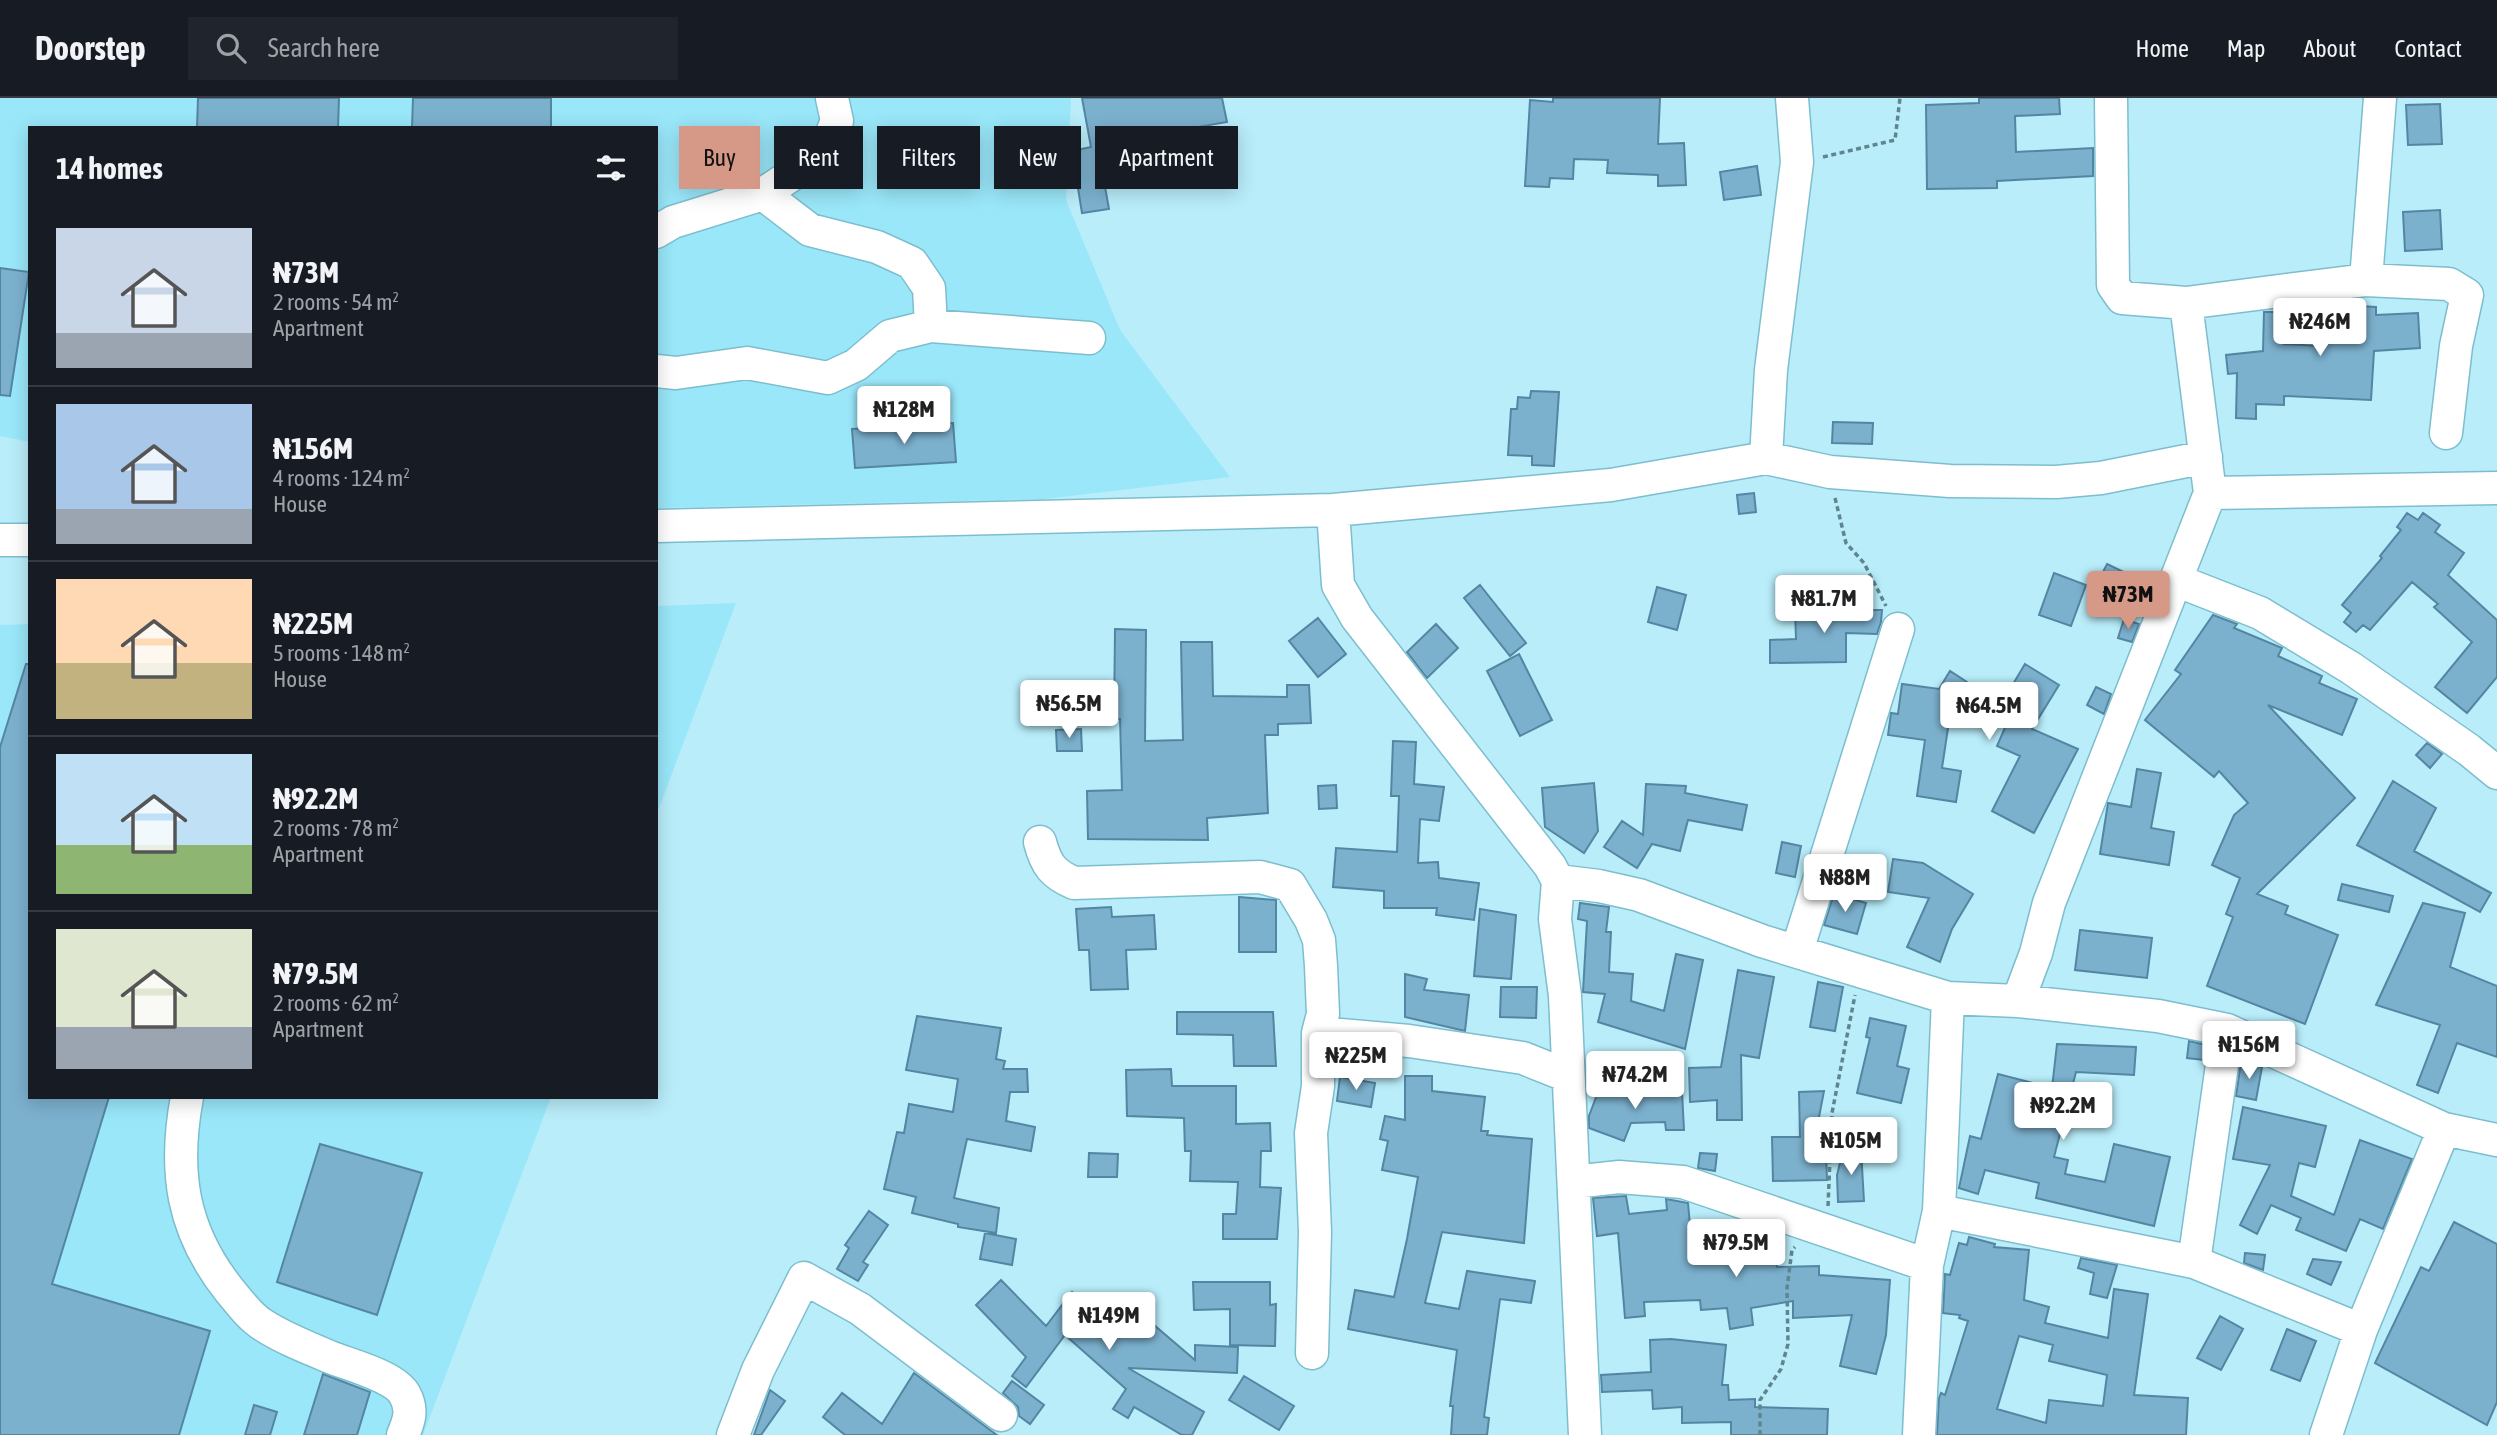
<!DOCTYPE html>
<meta charset="utf-8">
<style>
:root{--surface:#171b24;--page:#20242c;--text:#f1f3f6;--muted:#9ea1a6;--line:#363941;--accent:#d69988}
body{margin:0;font-family:"Asap Condensed",sans-serif;background:var(--page);color:var(--text);height:100vh;display:flex;flex-direction:column;font-size:26px;white-space:nowrap}
*{box-sizing:border-box;margin:0}
p{font-size:23px;color:var(--muted)}
.icon{flex:none;width:38px;height:38px;fill:none;stroke:currentColor;stroke-width:2;stroke-linecap:round;stroke-linejoin:round}
.map{position:relative;flex:1;overflow:hidden}
.drawer{position:absolute;left:28px;top:28px;width:630px;height:973px;display:flex;flex-direction:column;background:var(--surface);border-radius:0px;box-shadow:0 4px 18px #0003}
.drawer>*{flex:none}
.banner{position:absolute;left:679px;top:28px;width:665px;height:63px;display:flex;gap:14px}
.price{position:absolute;translate:-50% -60px;padding:0 16px;border-radius:7px;background:#fff;color:#222;font-size:23px;line-height:46px;filter:drop-shadow(0 2px 4px #0008)}
.price::after{content:'';position:absolute;left:50%;top:42px;width:21px;height:16px;margin-left:-10px;background:inherit;clip-path:polygon(0 0,100% 0,50% 100%)}
.price.active{background:var(--accent);color:#111}
ul{padding:0;list-style:none}
li{display:flex;align-items:center;gap:21px;height:175px;padding:0 28px}
li+li{border-top:2px solid var(--line)}
li span{display:grid;place-items:center;flex:none;width:196px;height:140px;border-radius:0px;color:#555}
li>.icon{margin-inline-start:auto}
span .icon{width:84px;height:84px;fill:#fffc;stroke-width:1}
li b{font-size:30px}
h2{display:flex;justify-content:space-between;align-items:center;height:84px;padding:0 28px;font-size:30px}
.chip{padding:0 24px;border-radius:0px;background:var(--surface);box-shadow:0 4px 18px #0003;font-size:24px;line-height:63px}
.chip.active{background:var(--accent);color:#111}
header{display:flex;align-items:center;gap:42px;box-sizing:border-box;height:98px;padding:0 35px;background:var(--surface);border-bottom:2px solid var(--line)}
header strong{font-size:33px}
nav{display:flex;gap:38px;margin-inline-start:auto;font-size:24px}
.search{width:490px;height:63px;background:var(--page);display:flex;align-items:center;gap:18px;box-sizing:border-box;padding:0 24px;border-radius:0px;color:var(--muted);font-size:26px}
.map>svg:first-child{display:block}
</style>
<header>
<strong>Doorstep</strong>
<div class="search"><svg class="icon" aria-label="search" viewBox="0 0 24 24"><circle cx="10" cy="10" r="6"/><path d="M15 15l6 6"/></svg>Search here</div>
<nav><a>Home</a><a>Map</a><a>About</a><a>Contact</a></nav>
</header>
<div class="map">
<svg width="2497" height="1337" viewBox="0 0 2497 1337">
<rect width="100%" height="100%" fill="#b9edfa"/>
<!-- built -->
<path fill="#9ae7fa" d="M 0,0 L 1071,0 L 1066,102 L 1120,232 L 1230,379 L 1045,401 L 656,410 L 656,30 L 30,30 L 30,344 L 0,338 Z
M 736,505 L 656,718 L 656,508 Z
M 30,526 L 30,999 L 551,999 L 423,1337 L 0,1337 L 0,527 Z"/>
<!-- building -->
<path fill="#7cb1ce" stroke="#5386a3" stroke-width="2" fill-rule="evenodd" d="M 198,0 L 339,0 L 338,30 L 197,30 Z
M 413,0 L 551,0 L 551,30 L 412,30 Z
M 1082,0 L 1222,0 L 1227,24 L 1118,43 L 1125,80 L 1104,83 L 1109,111 L 1082,115 L 1072,53 L 1091,49 Z
M 1553,0 L 1660,0 L 1658,46 L 1684,45 L 1686,87 L 1658,88 L 1658,77 L 1607,75 L 1608,62 L 1574,61 L 1573,81 L 1550,80 L 1549,89 L 1525,88 L 1530,2 L 1553,4 Z
M 1979,0 L 2059,0 L 2060,16 L 2015,18 L 2016,54 L 2093,50 L 2093,78 L 1997,83 L 1997,90 L 1927,91 L 1926,7 L 1979,5 Z
M 2440,6 L 2442,46 L 2408,47 L 2406,7 Z
M 1757,68 L 1761,97 L 1724,102 L 1720,74 Z
M 2440,112 L 2442,151 L 2405,153 L 2403,114 Z
M 0,170 L 29,174 L 10,298 L 0,297 Z
M 2321,206 L 2376,209 L 2376,217 L 2418,215 L 2420,250 L 2374,253 L 2371,302 L 2284,298 L 2284,307 L 2256,306 L 2256,321 L 2236,320 L 2237,275 L 2228,276 L 2226,257 L 2263,253 L 2264,214 L 2286,214 L 2284,246 L 2319,248 Z
M 1531,293 L 1559,294 L 1554,368 L 1532,367 L 1532,358 L 1508,357 L 1511,311 L 1517,311 L 1518,299 L 1530,300 Z
M 1833,324 L 1873,325 L 1872,346 L 1832,345 Z
M 953,325 L 956,364 L 855,370 L 852,331 Z
M 1754,395 L 1756,414 L 1739,416 L 1737,397 Z
M 2407,415 L 2418,422 L 2423,415 L 2440,427 L 2435,434 L 2464,455 L 2448,477 L 2497,522 L 2497,579 L 2467,615 L 2435,589 L 2472,544 L 2434,509 L 2438,506 L 2412,484 L 2370,532 L 2363,527 L 2356,534 L 2344,524 L 2351,515 L 2342,507 L 2382,460 L 2380,458 L 2401,432 L 2397,429 Z
M 2107,466 L 2134,479 L 2123,502 L 2096,488 Z
M 2054,475 L 2086,487 L 2071,528 L 2039,517 Z
M 1480,487 L 1526,545 L 1510,558 L 1464,500 Z
M 1657,489 L 1686,497 L 1677,532 L 1648,524 Z
M 1795,512 L 1882,512 L 1881,524 L 1877,536 L 1846,535 L 1846,564 L 1770,565 L 1770,542 L 1796,541 Z
M 2213,517 L 2237,526 L 2234,530 L 2282,550 L 2278,558 L 2322,578 L 2319,585 L 2357,601 L 2342,637 L 2268,607 L 2355,700 L 2257,796 L 2288,808 L 2285,816 L 2338,837 L 2305,926 L 2207,888 L 2233,819 L 2226,816 L 2240,780 L 2212,767 L 2234,717 L 2248,705 L 2219,673 L 2214,679 L 2145,622 L 2181,576 L 2175,572 Z
M 1318,520 L 1346,556 L 1318,579 L 1289,543 Z
M 2124,521 L 2139,526 L 2132,544 L 2118,540 Z
M 1436,526 L 1458,550 L 1427,580 L 1407,554 Z
M 1115,531 L 1146,532 L 1145,643 L 1183,642 L 1181,544 L 1212,544 L 1213,598 L 1287,599 L 1287,587 L 1309,587 L 1311,625 L 1278,626 L 1278,637 L 1265,637 L 1268,715 L 1207,720 L 1208,742 L 1088,741 L 1087,693 L 1122,692 L 1120,621 L 1114,621 Z
M 1519,556 L 1552,622 L 1520,638 L 1487,573 Z
M 26,566 L 30,566 L 30,999 L 109,999 L 52,1186 L 210,1233 L 179,1337 L 0,1337 L 0,649 Z
M 2025,566 L 2059,587 L 2032,631 L 2078,651 L 2034,735 L 1992,713 L 2020,658 L 1997,648 L 2007,625 L 1950,617 L 1942,670 L 1961,673 L 1956,704 L 1917,698 L 1925,642 L 1888,637 L 1891,615 L 1898,616 L 1902,586 L 1939,591 L 1950,573 L 1967,584 L 1959,597 L 2003,603 Z
M 2096,589 L 2111,596 L 2104,616 L 2087,607 Z
M 1081,631 L 1082,653 L 1057,653 L 1056,632 Z
M 1393,643 L 1416,644 L 1414,686 L 1444,689 L 1439,723 L 1420,721 L 1418,765 L 1438,764 L 1439,780 L 1479,785 L 1474,822 L 1436,817 L 1437,810 L 1384,810 L 1384,793 L 1333,789 L 1336,750 L 1397,754 L 1399,698 L 1391,698 Z
M 2427,645 L 2442,656 L 2430,670 L 2416,657 Z
M 2137,671 L 2161,675 L 2151,730 L 2174,734 L 2169,767 L 2100,756 L 2108,705 L 2131,709 Z
M 2393,683 L 2436,710 L 2414,753 L 2491,795 L 2480,814 L 2357,747 Z
M 1594,685 L 1598,733 L 1584,755 L 1545,729 L 1542,690 Z
M 1646,686 L 1686,688 L 1685,695 L 1747,707 L 1742,732 L 1688,722 L 1680,753 L 1652,746 L 1637,770 L 1604,749 L 1622,723 L 1643,737 Z
M 1336,687 L 1337,710 L 1319,711 L 1318,688 Z
M 1782,744 L 1801,748 L 1795,779 L 1776,775 Z
M 1893,761 L 1923,765 L 1973,796 L 1952,831 L 1940,864 L 1907,849 L 1929,800 L 1888,794 Z
M 2342,786 L 2393,798 L 2389,814 L 2338,802 Z
M 1834,796 L 1866,805 L 1857,836 L 1824,827 Z
M 1239,799 L 1276,802 L 1276,854 L 1239,854 Z
M 1580,805 L 1609,809 L 1606,834 L 1611,834 L 1609,874 L 1633,876 L 1631,903 L 1664,913 L 1676,856 L 1703,862 L 1685,951 L 1598,924 L 1605,896 L 1583,894 L 1587,823 L 1578,821 Z
M 2423,805 L 2465,815 L 2450,869 L 2497,888 L 2497,959 L 2457,945 L 2438,995 L 2417,987 L 2440,927 L 2376,907 Z
M 1111,809 L 1112,819 L 1154,817 L 1156,851 L 1126,852 L 1128,891 L 1091,892 L 1089,852 L 1079,852 L 1076,811 Z
M 1480,811 L 1516,817 L 1511,881 L 1474,878 Z
M 2080,832 L 2152,840 L 2147,880 L 2075,872 Z
M 1738,872 L 1774,879 L 1759,960 L 1741,957 L 1742,1022 L 1717,1022 L 1717,1002 L 1690,1004 L 1689,970 L 1721,969 Z
M 1405,876 L 1427,881 L 1424,892 L 1469,897 L 1465,933 L 1405,919 Z
M 1818,884 L 1843,889 L 1835,933 L 1810,929 Z
M 1501,889 L 1537,889 L 1536,920 L 1500,919 Z
M 1177,914 L 1273,914 L 1276,968 L 1234,968 L 1233,937 L 1177,936 Z
M 917,918 L 1001,930 L 996,961 L 1005,963 L 1003,971 L 1027,971 L 1028,994 L 1010,994 L 1006,1023 L 1035,1029 L 1031,1053 L 967,1041 L 954,1100 L 999,1110 L 996,1135 L 958,1129 L 958,1126 L 912,1115 L 916,1099 L 884,1091 L 897,1034 L 904,1035 L 909,1006 L 953,1014 L 958,981 L 906,972 Z
M 1870,920 L 1906,928 L 1897,968 L 1909,971 L 1901,1005 L 1857,995 L 1870,940 L 1866,939 Z
M 2189,943 L 2206,947 L 2204,962 L 2187,960 Z
M 2057,946 L 2136,949 L 2134,977 L 2076,974 L 2054,1059 L 2068,1062 L 2065,1076 L 2105,1084 L 2114,1046 L 2170,1059 L 2154,1128 L 2036,1100 L 2039,1085 L 1985,1072 L 1978,1096 L 1959,1090 L 1970,1038 L 1981,1041 L 1998,976 L 2052,990 Z
M 2241,964 L 2262,969 L 2256,1002 L 2236,998 Z
M 1171,971 L 1172,988 L 1236,988 L 1236,1026 L 1270,1025 L 1271,1053 L 1261,1053 L 1260,1089 L 1281,1090 L 1277,1141 L 1223,1141 L 1223,1116 L 1236,1116 L 1238,1084 L 1190,1083 L 1191,1053 L 1185,1053 L 1184,1020 L 1127,1018 L 1126,972 Z
M 1405,978 L 1432,978 L 1432,993 L 1485,999 L 1481,1033 L 1488,1033 L 1487,1037 L 1532,1041 L 1524,1145 L 1442,1134 L 1425,1205 L 1459,1211 L 1467,1173 L 1535,1183 L 1531,1205 L 1500,1201 L 1484,1319 L 1489,1320 L 1487,1337 L 1451,1337 L 1453,1308 L 1450,1308 L 1457,1252 L 1348,1231 L 1355,1192 L 1394,1199 L 1407,1141 L 1418,1079 L 1382,1072 L 1388,1043 L 1380,1041 L 1385,1018 L 1405,1022 Z
M 1340,979 L 1375,985 L 1371,1009 L 1337,1003 Z
M 1601,986 L 1623,994 L 1682,994 L 1684,1032 L 1666,1032 L 1665,1024 L 1631,1025 L 1624,1043 L 1589,1030 L 1589,1018 Z
M 1824,993 L 1813,1050 L 1826,1052 L 1827,1082 L 1773,1083 L 1772,1039 L 1800,1039 L 1799,994 Z
M 2243,1009 L 2326,1028 L 2315,1069 L 2299,1065 L 2291,1098 L 2334,1117 L 2360,1042 L 2412,1061 L 2383,1131 L 2360,1121 L 2346,1153 L 2296,1132 L 2301,1120 L 2271,1107 L 2257,1136 L 2240,1127 L 2270,1067 L 2233,1061 Z
M 320,1046 L 422,1075 L 377,1217 L 277,1184 Z
M 1861,1052 L 1864,1103 L 1838,1104 L 1837,1077 L 1843,1053 Z
M 1089,1055 L 1118,1056 L 1117,1079 L 1088,1079 Z
M 1700,1055 L 1717,1056 L 1715,1073 L 1698,1070 Z
M 1626,1098 L 1629,1116 L 1667,1112 L 1666,1101 L 1688,1105 L 1691,1138 L 1714,1136 L 1716,1161 L 1775,1152 L 1777,1169 L 1819,1168 L 1819,1177 L 1890,1182 L 1886,1237 L 1876,1276 L 1840,1268 L 1852,1217 L 1793,1220 L 1793,1203 L 1751,1210 L 1753,1227 L 1730,1231 L 1727,1210 L 1701,1212 L 1700,1202 L 1644,1204 L 1645,1218 L 1625,1220 L 1618,1135 L 1597,1138 L 1593,1100 Z
M 869,1113 L 888,1127 L 863,1164 L 868,1167 L 858,1183 L 837,1171 L 849,1150 L 845,1147 Z
M 2454,1124 L 2497,1146 L 2497,1304 L 2487,1327 L 2375,1265 L 2421,1169 L 2429,1173 Z
M 985,1135 L 1016,1141 L 1012,1167 L 980,1161 Z
M 1969,1139 L 1995,1146 L 1994,1149 L 2029,1152 L 2024,1202 L 2049,1209 L 2045,1225 L 2108,1240 L 2114,1191 L 2148,1196 L 2134,1297 L 2188,1300 L 2186,1337 L 1937,1337 L 1939,1300 L 1941,1295 L 1945,1297 L 1968,1223 L 1959,1220 L 1960,1217 L 1943,1215 L 1945,1176 L 1950,1177 L 1959,1145 L 1967,1147 ZM 2019,1238 L 2053,1247 L 2049,1263 L 2107,1277 L 2103,1308 L 2049,1302 L 2046,1325 L 1997,1311 Z
M 2245,1155 L 2265,1157 L 2263,1172 L 2244,1165 Z
M 2081,1160 L 2117,1167 L 2107,1200 L 2090,1196 L 2094,1175 L 2078,1170 Z
M 2313,1161 L 2341,1164 L 2331,1187 L 2307,1176 Z
M 1001,1182 L 1046,1228 L 1072,1194 L 1108,1226 L 1127,1204 L 1195,1262 L 1195,1247 L 1238,1249 L 1237,1275 L 1128,1270 L 1204,1314 L 1192,1337 L 1182,1337 L 1134,1309 L 1128,1320 L 1113,1311 L 1126,1291 L 1065,1237 L 1026,1289 L 1012,1278 L 1026,1259 L 976,1207 Z
M 1193,1184 L 1270,1184 L 1270,1207 L 1276,1206 L 1275,1248 L 1230,1247 L 1230,1211 L 1194,1212 Z
M 2220,1218 L 2243,1231 L 2221,1272 L 2197,1260 Z
M 2287,1231 L 2316,1243 L 2300,1283 L 2271,1272 Z
M 1671,1241 L 1726,1247 L 1722,1287 L 1728,1287 L 1729,1302 L 1755,1301 L 1755,1309 L 1828,1311 L 1827,1337 L 1731,1337 L 1731,1324 L 1682,1325 L 1682,1309 L 1653,1311 L 1652,1292 L 1602,1294 L 1601,1277 L 1651,1274 L 1650,1242 Z
M 914,1275 L 990,1332 L 997,1337 L 845,1337 L 823,1319 L 842,1295 L 882,1326 Z
M 323,1276 L 370,1294 L 357,1337 L 304,1337 Z
M 1244,1278 L 1294,1308 L 1279,1332 L 1229,1302 Z
M 1012,1283 L 1044,1307 L 1030,1326 L 1019,1318 L 1018,1309 L 1003,1295 Z
M 770,1292 L 785,1303 L 761,1337 L 754,1337 Z
M 254,1307 L 277,1314 L 270,1337 L 245,1337 Z"/>
<g fill="none" stroke-linecap="round" stroke-linejoin="round">
<!-- minor casing -->
<g stroke="#7dbece" stroke-width="35">
<path id="minor" d="M 2111,0 L 2113,187 L 2122,200 L 2186,205 L 2366,182
M 2380,0 L 2366,182 L 2449,186 L 2467,197 L 2456,248 L 2446,335
M 656,134 L 673,124 L 763,96 L 823,56 L 837,23 L 832,0
M 931,228 L 1089,240
M 656,273 L 676,275 L 747,265 L 828,280 L 856,267 L 890,238 L 931,228 L 929,190 L 912,165 L 877,149 L 810,132 L 763,96
M 1766,360 L 1771,272 L 1797,64 L 1792,0
M 2210,395 L 2497,390
M 1333,412 L 1338,487 L 1357,520 L 1550,768 L 1558,783 L 1555,821 L 1565,898 L 1585,1337
M 656,428 L 1333,412 L 1611,387 L 1766,360 L 1830,374 L 1950,383 L 2056,384 L 2101,380 L 2206,359
M 0,442 L 30,442
M 2178,483 L 2260,515 L 2351,570 L 2469,652 L 2497,675
M 1040,744 C 1046,767 1053,776 1074,785 L 1260,779 L 1290,787 L 1311,822 L 1319,842 L 1321,868 L 1323,916 L 1318,935 L 1318,988 L 1311,1035 L 1315,1134 L 1312,1255
M 1558,783 L 1599,788 L 1639,797 L 1762,843 L 1948,900 L 2018,903 L 2158,918 L 2227,932 L 2444,1031 L 2497,1042
M 1797,853 L 1898,531
M 2018,903 L 2036,855 L 2049,805 L 2210,395 L 2186,205
M 1318,935 L 1409,943 L 1523,960 L 1568,978
M 187,999 C 173,1074 182,1133 230,1193 C 240,1205 250,1219 263,1227 C 283,1240 308,1250 330,1259 C 349,1267 395,1278 405,1297 C 413,1312 409,1323 403,1337
M 1574,1084 L 1619,1079 L 1683,1084 L 1927,1167
M 1939,1113 L 2194,1164 L 2361,1232
M 2194,1164 L 2227,932
M 733,1337 L 758,1272 L 804,1180 L 860,1211 L 1001,1317
M 1919,1337 L 1927,1167 L 1939,1113 L 1948,900
M 2326,1337 L 2361,1232 L 2444,1031"/>
</g>
<!-- path -->
<path stroke="#5f868f" stroke-width="3.5" stroke-dasharray="5 3.5" stroke-linecap="butt" d="M 1823,59 L 1895,42 L 1900,0
M 1835,400 L 1846,445 L 1864,465 L 1886,508
M 1828,1108 L 1832,1015 L 1855,897
M 1760,1337 L 1760,1302 L 1781,1271 L 1788,1246 L 1787,1190 L 1792,1152 L 1795,1149"/>
<!-- minor -->
<use href="#minor" stroke="#fff" stroke-width="32"/>
</g>
</svg>
<b class="price" style="left:2320px;top:260px">₦246M</b>
<b class="price" style="left:904px;top:348px">₦128M</b>
<b class="price active" style="left:2128px;top:533px">₦73M</b>
<b class="price" style="left:1824px;top:537px">₦81.7M</b>
<b class="price" style="left:1069px;top:642px">₦56.5M</b>
<b class="price" style="left:1989px;top:644px">₦64.5M</b>
<b class="price" style="left:1845px;top:816px">₦88M</b>
<b class="price" style="left:2249px;top:983px">₦156M</b>
<b class="price" style="left:1356px;top:994px">₦225M</b>
<b class="price" style="left:1635px;top:1013px">₦74.2M</b>
<b class="price" style="left:2063px;top:1044px">₦92.2M</b>
<b class="price" style="left:1851px;top:1079px">₦105M</b>
<b class="price" style="left:1736px;top:1181px">₦79.5M</b>
<b class="price" style="left:1109px;top:1254px">₦149M</b>
<div class="banner">
<a class="chip active">Buy</a>
<a class="chip">Rent</a>
<a class="chip">Filters</a>
<a class="chip">New</a>
<a class="chip">Apartment</a>
</div>
<section class="drawer">
<h2>14 homes<svg class="icon" aria-label="filters" viewBox="0 0 24 24"><path d="M4 7h16M4 17h16"/><circle cx="9" cy="7" r="2"/><circle cx="15" cy="17" r="2"/></svg></h2>
<ul>
<li><span style="background:linear-gradient(#c9d6e8 75%,#9aa5b1 0)"><svg class="icon" aria-label="home" viewBox="0 0 24 24"><path d="M3 11l9-7 9 7M6 9v11h12V9"/></svg></span><div><b>₦73M</b><p>2 rooms · 54 m²</p><p>Apartment</p></div></li>
<li><span style="background:linear-gradient(#a9c7e8 75%,#9aa5b1 0)"><svg class="icon" aria-label="home" viewBox="0 0 24 24"><path d="M3 11l9-7 9 7M6 9v11h12V9"/></svg></span><div><b>₦156M</b><p>4 rooms · 124 m²</p><p>House</p></div></li>
<li><span style="background:linear-gradient(#ffd9b3 60%,#c2b280 0)"><svg class="icon" aria-label="home" viewBox="0 0 24 24"><path d="M3 11l9-7 9 7M6 9v11h12V9"/></svg></span><div><b>₦225M</b><p>5 rooms · 148 m²</p><p>House</p></div></li>
<li><span style="background:linear-gradient(#bfe0f5 65%,#8fb573 0)"><svg class="icon" aria-label="home" viewBox="0 0 24 24"><path d="M3 11l9-7 9 7M6 9v11h12V9"/></svg></span><div><b>₦92.2M</b><p>2 rooms · 78 m²</p><p>Apartment</p></div></li>
<li><span style="background:linear-gradient(#dfe7d0 70%,#9aa5b1 0)"><svg class="icon" aria-label="home" viewBox="0 0 24 24"><path d="M3 11l9-7 9 7M6 9v11h12V9"/></svg></span><div><b>₦79.5M</b><p>2 rooms · 62 m²</p><p>Apartment</p></div></li>
</ul>
</section>
</div>
